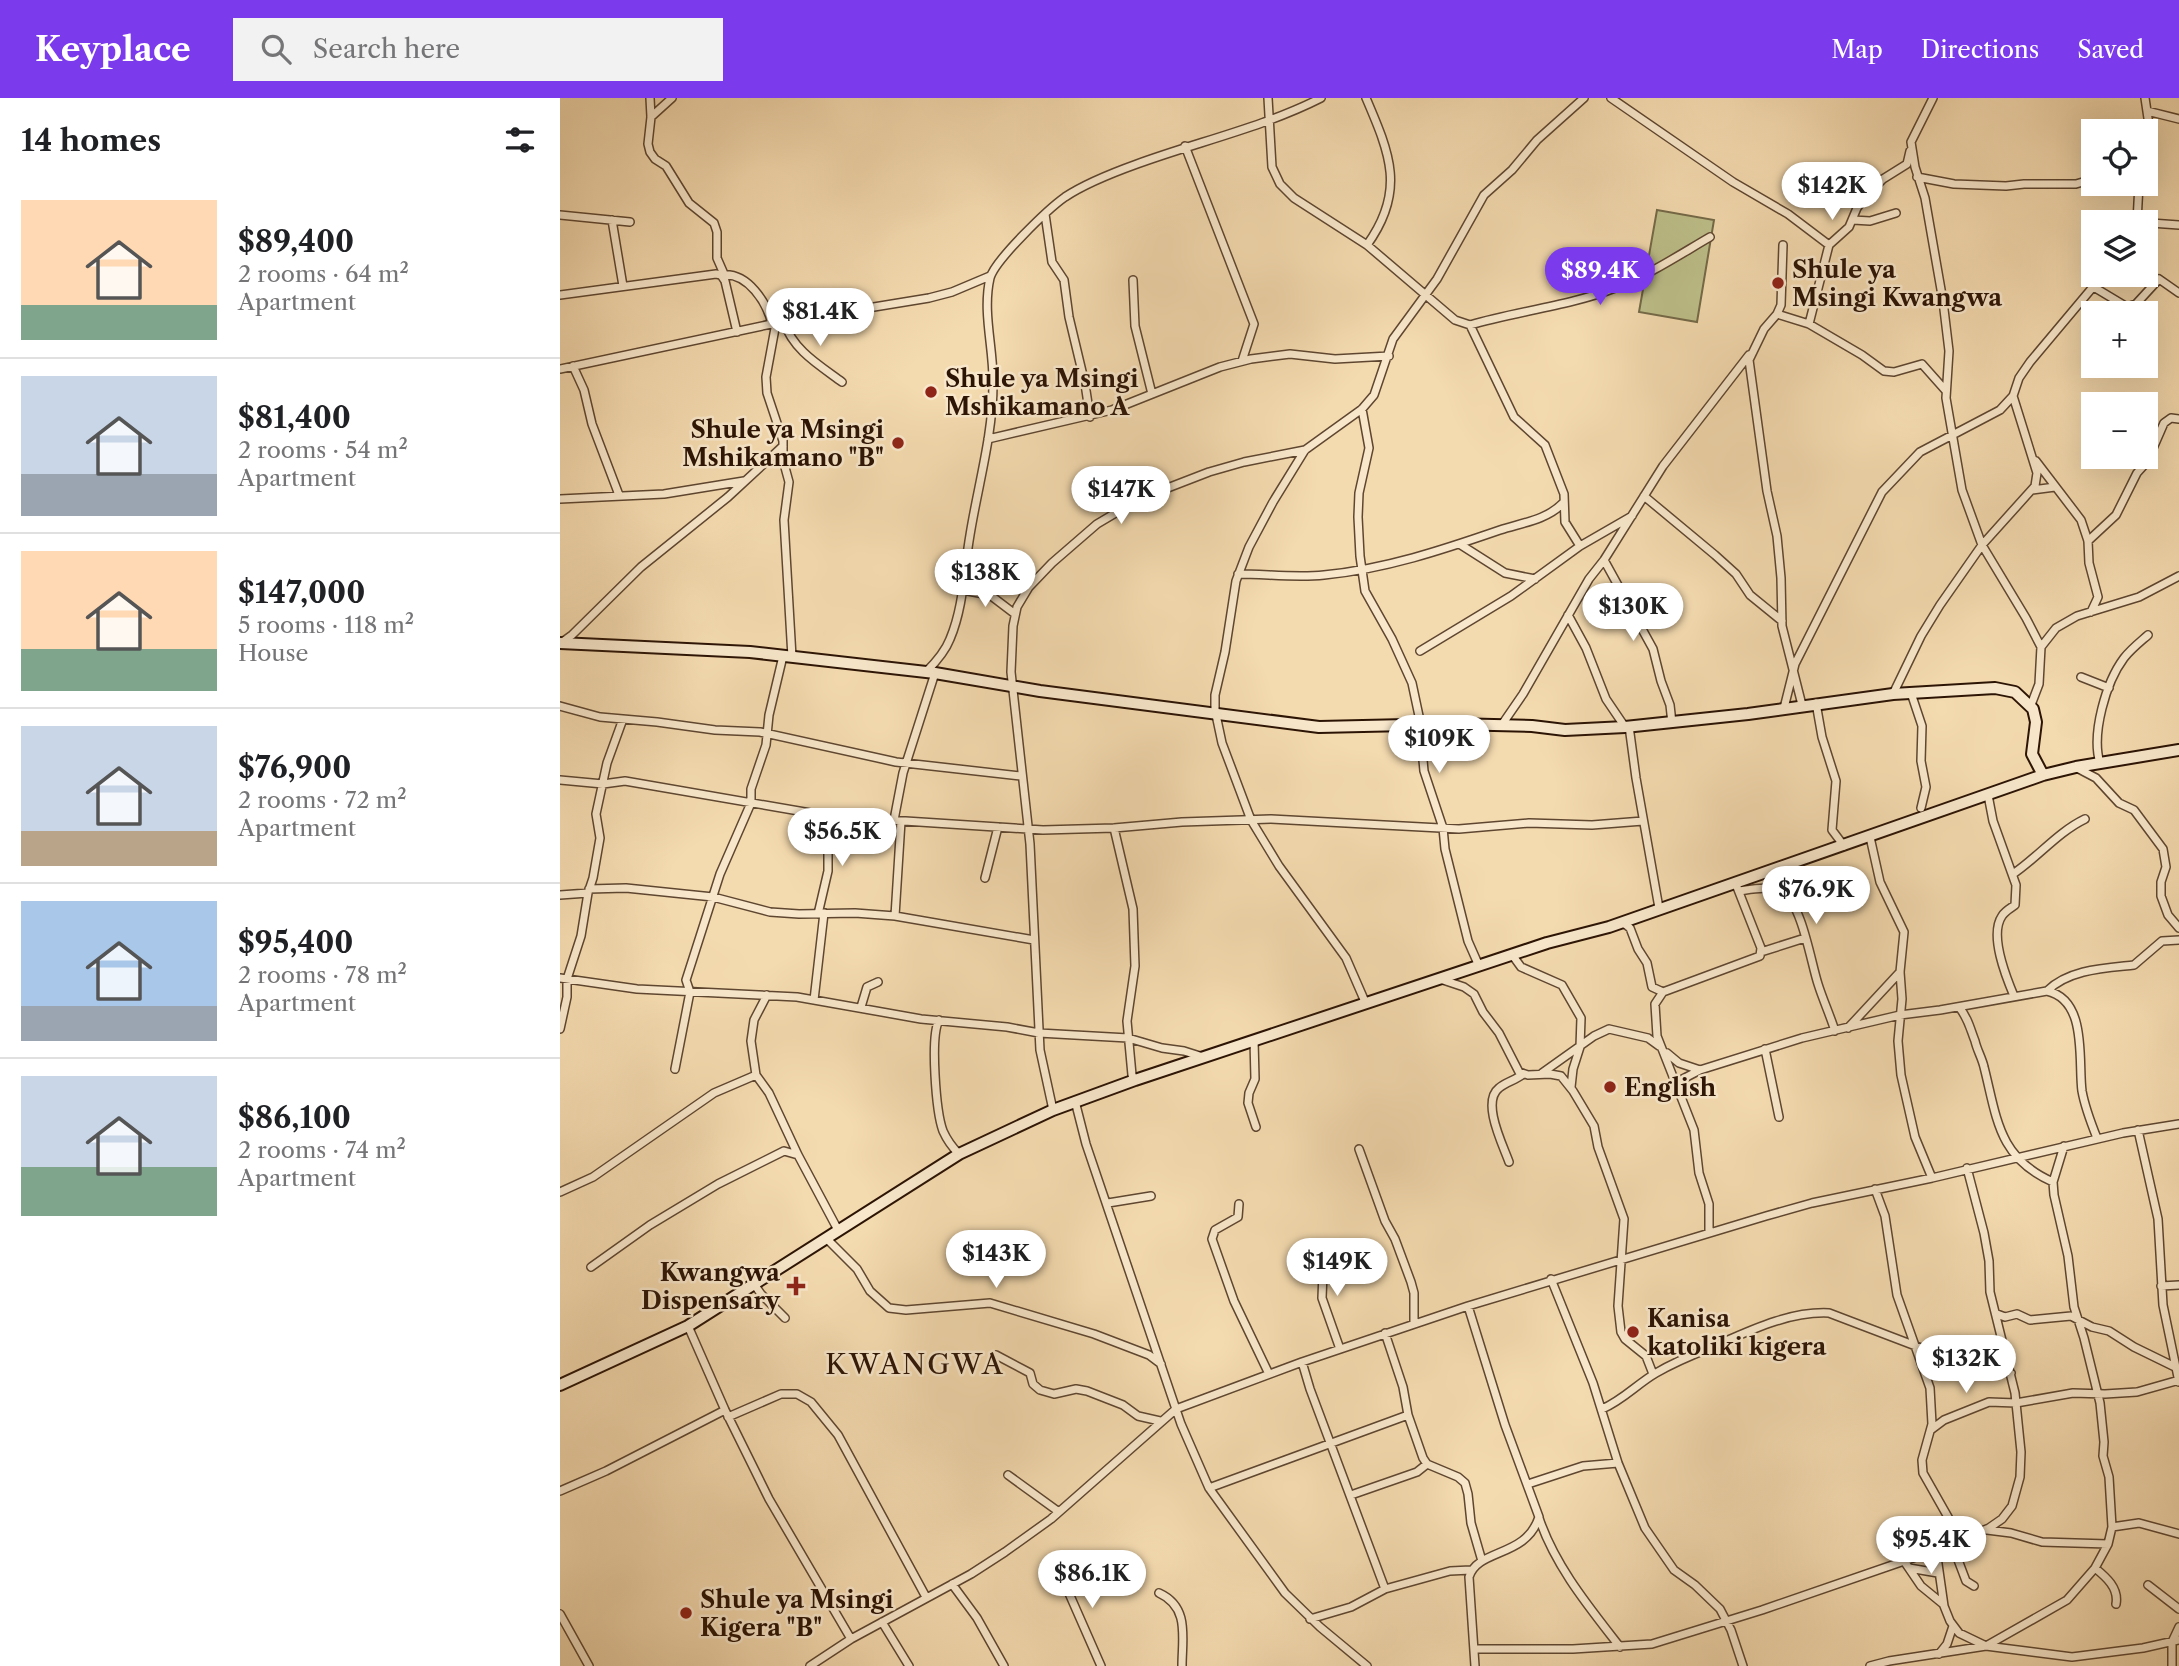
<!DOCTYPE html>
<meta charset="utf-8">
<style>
:root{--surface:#fff;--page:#f2f2f2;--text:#202124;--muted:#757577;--line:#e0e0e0;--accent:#7c3aed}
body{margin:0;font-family:"Libre Caslon Text",serif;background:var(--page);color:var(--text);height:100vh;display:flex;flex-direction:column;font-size:26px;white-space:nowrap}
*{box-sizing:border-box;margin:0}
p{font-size:23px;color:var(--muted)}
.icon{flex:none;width:38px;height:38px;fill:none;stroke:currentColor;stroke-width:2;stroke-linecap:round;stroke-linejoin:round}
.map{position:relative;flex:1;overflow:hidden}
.sheet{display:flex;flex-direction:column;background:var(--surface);width:560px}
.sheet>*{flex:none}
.controls{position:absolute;left:1521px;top:21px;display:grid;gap:14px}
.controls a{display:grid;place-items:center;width:77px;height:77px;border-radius:0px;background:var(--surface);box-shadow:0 7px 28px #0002;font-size:35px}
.price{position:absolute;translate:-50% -60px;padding:0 16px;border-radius:24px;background:#fff;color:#222;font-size:23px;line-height:46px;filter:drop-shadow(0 2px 4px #0008)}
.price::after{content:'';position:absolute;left:50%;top:42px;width:21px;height:16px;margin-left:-10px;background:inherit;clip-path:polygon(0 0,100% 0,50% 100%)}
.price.active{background:var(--accent);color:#fff}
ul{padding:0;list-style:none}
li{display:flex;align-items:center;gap:21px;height:175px;padding:0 21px}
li+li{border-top:2px solid var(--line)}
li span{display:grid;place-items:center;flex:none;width:196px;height:140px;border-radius:0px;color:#555}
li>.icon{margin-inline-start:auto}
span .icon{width:84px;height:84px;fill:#fffc;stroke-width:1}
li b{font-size:30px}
h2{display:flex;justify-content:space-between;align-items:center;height:84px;padding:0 21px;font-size:30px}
header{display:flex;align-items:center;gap:42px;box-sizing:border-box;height:98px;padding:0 35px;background:var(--accent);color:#fff}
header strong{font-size:33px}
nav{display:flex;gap:38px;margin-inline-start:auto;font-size:24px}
.search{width:490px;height:63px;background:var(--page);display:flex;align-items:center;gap:18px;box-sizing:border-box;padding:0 24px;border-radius:0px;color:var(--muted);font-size:26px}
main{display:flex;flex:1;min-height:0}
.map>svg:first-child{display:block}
</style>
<header>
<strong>Keyplace</strong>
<div class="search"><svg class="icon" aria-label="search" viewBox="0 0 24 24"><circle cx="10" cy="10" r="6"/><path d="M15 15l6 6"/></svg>Search here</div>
<nav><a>Map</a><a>Directions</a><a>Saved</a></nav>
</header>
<main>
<section class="sheet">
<h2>14 homes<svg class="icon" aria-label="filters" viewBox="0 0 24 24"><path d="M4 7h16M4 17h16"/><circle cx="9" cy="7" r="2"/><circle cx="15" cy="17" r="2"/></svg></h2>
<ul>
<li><span style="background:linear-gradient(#ffd9b3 75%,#7fa58c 0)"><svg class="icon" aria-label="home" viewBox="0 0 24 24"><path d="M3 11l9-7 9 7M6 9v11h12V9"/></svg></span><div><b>$89,400</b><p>2 rooms · 64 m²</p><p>Apartment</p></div></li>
<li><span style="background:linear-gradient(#c9d6e8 70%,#9aa5b1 0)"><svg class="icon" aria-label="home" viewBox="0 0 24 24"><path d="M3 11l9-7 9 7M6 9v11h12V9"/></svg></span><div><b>$81,400</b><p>2 rooms · 54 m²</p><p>Apartment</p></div></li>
<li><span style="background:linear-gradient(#ffd9b3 70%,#7fa58c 0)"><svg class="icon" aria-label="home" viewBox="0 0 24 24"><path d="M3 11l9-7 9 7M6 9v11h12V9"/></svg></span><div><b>$147,000</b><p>5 rooms · 118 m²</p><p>House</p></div></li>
<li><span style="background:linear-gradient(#c9d6e8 75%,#b9a48a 0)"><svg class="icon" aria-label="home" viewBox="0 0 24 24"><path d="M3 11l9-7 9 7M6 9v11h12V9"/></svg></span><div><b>$76,900</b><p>2 rooms · 72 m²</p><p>Apartment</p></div></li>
<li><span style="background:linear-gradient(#a9c7e8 75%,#9aa5b1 0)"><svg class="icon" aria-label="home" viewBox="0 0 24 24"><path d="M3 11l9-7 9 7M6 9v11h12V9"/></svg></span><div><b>$95,400</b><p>2 rooms · 78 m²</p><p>Apartment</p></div></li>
<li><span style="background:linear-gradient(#c9d6e8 65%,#7fa58c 0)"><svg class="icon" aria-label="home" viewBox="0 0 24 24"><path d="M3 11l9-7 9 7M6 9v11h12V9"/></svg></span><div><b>$86,100</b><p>2 rooms · 74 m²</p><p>Apartment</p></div></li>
</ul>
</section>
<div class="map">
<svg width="1619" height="1568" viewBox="0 0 1619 1568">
<rect width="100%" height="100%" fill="#f4daaf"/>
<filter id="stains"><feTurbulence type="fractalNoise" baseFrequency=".00286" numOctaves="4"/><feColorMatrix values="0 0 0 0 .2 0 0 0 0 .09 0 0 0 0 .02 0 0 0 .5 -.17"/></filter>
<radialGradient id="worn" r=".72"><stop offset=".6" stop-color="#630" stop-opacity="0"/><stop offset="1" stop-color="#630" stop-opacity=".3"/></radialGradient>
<!-- green -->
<path fill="#bdbf8a" stroke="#746a48" stroke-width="2" d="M 1097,112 L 1154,122 L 1137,224 L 1079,214 Z"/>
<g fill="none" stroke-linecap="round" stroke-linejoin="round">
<!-- street casing -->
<g stroke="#5e4630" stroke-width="10">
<path id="street" d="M 90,0 L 91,19 L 88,46 L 90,54 L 95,61 L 106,68 L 129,105 L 154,125 L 157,134 L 157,160 L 164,176
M 708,0 L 712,69 L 720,86 L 734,100 L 807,147 L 895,222 L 910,227 L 954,319 L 985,347 L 1004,396 L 1005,424 L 1020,448
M 806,0 C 830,56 846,93 807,147
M 1051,0 L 1173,84 L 1228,116 L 1269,147
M 1373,0 L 1351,44 L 1355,69 L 1365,100 L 1383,203 L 1389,253 L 1386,300 L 1402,392 L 1422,447 L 1466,520 L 1481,549 L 1479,586 L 1471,607
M 1585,0 L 1589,27 L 1586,52
M 1587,13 L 1619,21
M 91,19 L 112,0
M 625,48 L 694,226 L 682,263
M 1357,79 L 1394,86 L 1446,88 L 1464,86 L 1516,86 L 1533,81
M 485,116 L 492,164 L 504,182 L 509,219 L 525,286 L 530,319
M 0,117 L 70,124
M 52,122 L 63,188
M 1293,122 L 1310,123 L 1336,115
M 1577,124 L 1619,127
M 1577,124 L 1579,86
M 1223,147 L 1221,207 L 1217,216 L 1204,231 L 1189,262 L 1207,393 L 1217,438 L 1221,480 L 1222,528 L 1242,607
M 162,177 C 188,174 207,205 212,226
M 573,182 L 575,228 L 592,296
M 1532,188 L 1567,209 L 1576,206 L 1599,181 L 1619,195
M 0,197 L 156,176 L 161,177 L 165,183 L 177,234
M 1217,216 L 1249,226 L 1302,257 L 1324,273 L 1334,274 L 1362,266 L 1386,293
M 224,224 C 233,252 259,267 282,284
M 216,225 L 206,279 L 207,295 L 223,343 L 223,362 L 229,384 L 224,422 L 232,559
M 1249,226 L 1269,147 L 1289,129 L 1297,110 L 1306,98 L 1323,81 L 1347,66 L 1350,53
M 910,227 C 958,213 1009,208 1055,190 C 1089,177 1119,157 1150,139
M 13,268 L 24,292 L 32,326 L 59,397
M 0,271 L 216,225 L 369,200 L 392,194 L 430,178
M 802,311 L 809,350 L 799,395 L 798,419 L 800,458 L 805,493 L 832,541 L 852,585 L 859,618 L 864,673 L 883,730 L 885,751 L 908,843 L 919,868
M 428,341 L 552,312 L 660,269 L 691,261 L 730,256 L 775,261 L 829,258
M 1476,363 L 1521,422 L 1528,443 L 1529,465 L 1538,499 L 1531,514
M 1472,392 L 1495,389
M 1084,398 L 1155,457 L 1176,476 L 1190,497 L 1222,523
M 0,401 L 104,396 L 184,383
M 1528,443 L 1556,417 L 1577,375 L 1587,364 L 1604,325 L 1611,320 L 1619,321
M 901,447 L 945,475 L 975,481
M 1044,462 L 1093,551 L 1101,583 L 1110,607 L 1112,625
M 678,476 C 706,476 736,480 764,477 C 825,471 882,452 940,432 C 961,425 987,422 1003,405
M 402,492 L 430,497 L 455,516
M 1008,517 L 1026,550 L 1046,601 L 1065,629
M 1,545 L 12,537 L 81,469 L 168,399 L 223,348
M 1481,549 L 1496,530 L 1517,518 L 1579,499 L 1619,478
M 860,553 L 951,498 L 1020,448 L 1072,418
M 366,574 C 376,564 385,554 390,541 C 404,508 404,471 410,437 C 418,387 433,337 433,286 C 434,251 422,215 430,180 C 435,162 488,111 505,99 C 526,85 552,75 577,66 C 637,44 704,29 761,0
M 1521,579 L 1549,590
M 1351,595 L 1362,628 L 1361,663 L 1366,689 L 1361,710
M 1333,596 L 1361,538 L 1380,507 L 1422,447 L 1475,388 L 1477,375 L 1453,298
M 1256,605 L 1262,639 L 1276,683 L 1272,732 L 1284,748
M 0,608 L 40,619 L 97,624 L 155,632 L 200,634 L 336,664 L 461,678
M 1224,610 L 1235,566 L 1322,394 L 1360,354 L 1440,312 L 1453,298 L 1459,280 L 1470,264 L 1543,177
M 941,628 L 963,596 L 1029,481 L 1044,462 L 1103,368 L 1189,257
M 1069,628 L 1076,680 L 1099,810
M 1540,665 C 1531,636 1546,584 1564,560 C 1571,551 1580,544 1588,537
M 1517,670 L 1536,680 L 1559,705 L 1574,712 L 1603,751 L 1606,769 L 1601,784 L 1601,798 L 1608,817 L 1619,830
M 0,682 L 43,686 L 65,683 L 268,718 L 483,732 L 554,730 L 622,724 L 711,721 L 899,731 L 969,725 L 1032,727 L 1083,723
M 1428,697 L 1433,723 L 1456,787 L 1455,807 C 1451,810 1445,813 1442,818 C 1429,837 1446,879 1454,898
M 334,722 L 343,675 L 375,575
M 554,730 L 573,811 L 575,868 L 567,923 L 572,977 L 575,982
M 1310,739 L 1320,784 L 1344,834 L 1340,874 L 1342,901 L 1338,943 L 1341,977 L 1355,1039 L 1372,1080
M 1453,776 C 1478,759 1498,734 1525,721
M 425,780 L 438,729
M 29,791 L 66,790 L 153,799 L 210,814 L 239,816 L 295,815 L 335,818 L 474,842
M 1179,793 C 1193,791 1210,787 1223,795 C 1242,806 1251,865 1258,886 C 1263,902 1270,917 1275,933
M 0,797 L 28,795 L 33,780 L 40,740 L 36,716 L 47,665 L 63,621
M 258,816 L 268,773 L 268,718
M 335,818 L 341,723
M 1062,824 L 1070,830 L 1078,851 L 1087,865 L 1092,889 L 1103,894
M 1201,854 L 1245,840
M 953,858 L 961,869 L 1002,887 L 1021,920 L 1020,949 L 1013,971 L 1011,989
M 0,880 L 77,891 L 237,899 L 361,921 L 447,929 L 479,935 L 568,940 L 602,950 L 624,953 L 643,959
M 880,881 L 904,889 L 914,896 L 923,914 L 939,935 L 959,974 L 968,977 L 990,976 L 1001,978 L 1013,993 L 1034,1028 L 1038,1049 L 1064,1121 L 1058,1208 L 1061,1234 L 1065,1241 L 1086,1258 L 1093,1276
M 1487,893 C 1509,871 1546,870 1574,867 L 1602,843 L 1619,842
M 207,897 L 194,922 L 191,943 L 196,977 L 209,995 L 238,1057 L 278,1132
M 254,902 L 264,815
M 806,906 L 786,860 L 719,768 L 691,722 L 662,645 L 655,612 L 655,597 L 665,554 L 676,483 L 689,449 L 713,404 L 745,352 L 802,311 L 814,297 L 833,241 L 877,181 L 924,97 L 952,72 L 977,42 L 1024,0
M 301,909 L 307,889 L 318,884
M 1399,909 C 1408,920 1410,930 1415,943 C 1417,952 1422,960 1424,969 C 1437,1020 1438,1060 1493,1084
M 379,922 C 370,939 376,1014 383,1033 C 387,1042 392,1049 399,1056
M 1288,930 L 1340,874
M 0,931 L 7,899 L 7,881 L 21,838 L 28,795
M 694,942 L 695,981 L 689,995 L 688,1005 L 696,1029
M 1205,951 L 1219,1019
M 1107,955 L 1119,965 L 1140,972
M 115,971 L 130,894 L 126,882 L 160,776 L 191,705 L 191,691 L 206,647 L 209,617 L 223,558
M 982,975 L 1034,938 L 1049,931 L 1088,940 L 1099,948
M 1115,985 L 1140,972 L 1242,940 L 1340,917 L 1380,912 L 1487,893 C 1528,902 1518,963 1522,993 C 1525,1010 1531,1025 1537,1040
M 515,1003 L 526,1046 L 621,1326 L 649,1390 L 725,1495 L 760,1529 L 807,1568
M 493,1012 L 480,952 L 470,746 L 451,574 L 453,528 L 457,509 L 469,489 L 492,465 L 537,426 L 564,410 L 592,396 L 649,374 L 684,364 L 745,352
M 1578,1032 L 1598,1121 L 1603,1207 L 1619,1284
M 799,1051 L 825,1123 L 835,1141 L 851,1184 L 854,1195 L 854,1226
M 949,1064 C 943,1047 921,1004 939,990 C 946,984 956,982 963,976
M 1315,1091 L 1325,1118 L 1337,1197 L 1370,1290 L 1372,1326 L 1362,1362 L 1363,1375 L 1401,1442
M 0,1094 L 33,1079 L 154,995 L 196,977
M 548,1105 L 591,1098
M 679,1106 L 678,1119 L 655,1132 L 652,1141 L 674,1203 L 709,1276
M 1149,1134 L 1149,1106 L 1139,1075 L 1134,1032 L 1097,938 L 1095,906 L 1103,894 L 1200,858 L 1201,850 L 1175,784
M 266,1140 L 297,1171 L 310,1193 L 329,1210 L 346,1212 L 430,1205 L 534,1236 L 589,1257 L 601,1266
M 756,1151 L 755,1163 L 763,1175 L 762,1200 L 780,1251
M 31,1169 L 90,1127 L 158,1086 L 224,1053 L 238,1057
M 991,1181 L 1033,1285 L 1058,1365 L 1085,1430 L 1114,1472 L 1135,1487 L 1160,1511 L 1171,1532 L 1183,1568
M 194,1186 L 201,1196 L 225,1220
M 1601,1188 L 1619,1187
M 908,1208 L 945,1327 L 979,1419 C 966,1460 918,1450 909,1479 L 915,1568
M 1437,1216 L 1445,1219 L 1457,1216 L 1470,1222 L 1511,1218 L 1532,1229 L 1549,1233 L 1574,1249 L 1615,1269
M 128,1228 L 165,1312 L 209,1401 L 291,1541
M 825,1235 L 843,1289 L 848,1317 L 863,1360 L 867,1366 L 898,1379 L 905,1385 L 908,1396 L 911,1425 L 922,1463
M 436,1257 L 470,1275 L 473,1286 L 480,1292 L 494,1296 L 516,1291 L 527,1293 L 563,1307 L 578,1318 L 600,1323
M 742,1264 L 750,1291 L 825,1491
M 1042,1311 C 1063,1302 1077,1286 1096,1275 C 1113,1265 1132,1257 1150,1250 C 1187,1234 1228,1213 1269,1215 L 1382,1258 L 1440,1270 L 1451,1275
M 168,1319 L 221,1296 L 237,1296 L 251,1304 L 278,1337 L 366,1499
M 1372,1331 L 1384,1322 L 1429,1304 L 1456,1305 L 1513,1295 L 1545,1296 L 1577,1294 L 1619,1282
M 448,1377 L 499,1414
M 968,1386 L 1023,1368 L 1058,1365
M 649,1390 L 848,1317
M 0,1393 L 46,1373 L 165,1312
M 791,1397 L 857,1374 L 867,1366
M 979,1420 C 995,1468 1029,1509 1060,1549
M 1552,1429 L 1579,1425 L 1619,1436
M 1427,1432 L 1451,1435 L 1482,1444 L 1548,1446
M 1392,1446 L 1406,1483 L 1414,1488
M 1376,1452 L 1384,1508 L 1390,1523 L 1399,1535 L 1426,1548 L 1512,1559 L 1583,1550 L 1619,1542
M 1344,1463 L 1361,1488 L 1383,1506
M 497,1468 L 541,1568
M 1349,1470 L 1378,1475
M 1535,1470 C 1546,1479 1559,1490 1556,1506
M 392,1486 L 417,1520 L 444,1568
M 1588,1487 L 1619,1511
M 599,1495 C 630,1509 622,1540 622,1568
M 0,1516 L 29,1568
M 750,1521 L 791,1509 L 825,1491 L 890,1473 L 911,1472
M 322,1524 L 349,1568
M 915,1551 L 1013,1551 L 1092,1546 L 1202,1512 L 1376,1452 L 1429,1430 L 1442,1421 L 1452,1408 L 1460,1379 L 1461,1354 L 1455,1295 L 1430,1194 L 1429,1163 L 1424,1135 L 1407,1070
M 1379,1556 L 1387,1546 L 1393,1528
M 250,1568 L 291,1541 L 411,1476 L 445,1454 L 491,1421 L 616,1311 L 742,1264 L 908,1208 L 1206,1118 L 1252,1105 L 1372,1080 L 1563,1035 L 1619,1026
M 1310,1568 L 1329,1563 L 1426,1548 L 1507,1502 L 1535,1470 L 1548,1446 L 1552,1429 L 1549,1379 L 1543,1358 L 1544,1344 L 1540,1305 L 1524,1240 L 1514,1209 L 1508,1158 L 1494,1097 L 1493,1084 L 1504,1048
M 1612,1568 L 1612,1544 L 1619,1529"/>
</g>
<!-- secondary casing -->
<g stroke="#2c1405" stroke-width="14">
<path id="secondary" d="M 0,545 L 190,554 L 375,575 L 480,593 L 759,629 L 891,626 L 972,628 L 1005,632 L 1065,629 L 1188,616 L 1333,596 L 1435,590 L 1455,594 L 1473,611 L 1476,624 L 1472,656 L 1483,677
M 0,1287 L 128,1228 L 399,1056 L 493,1012 L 575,982 L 987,845 L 1049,829 L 1483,677 L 1516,669 L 1619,652"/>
</g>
<!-- street -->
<use href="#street" stroke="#f8e7cb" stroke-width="7"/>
<!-- secondary -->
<use href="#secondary" stroke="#f8e7cb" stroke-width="10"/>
</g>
<!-- markers -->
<g fill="#8f2418" stroke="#f8e7cb" stroke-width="2.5">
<circle cx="1218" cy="185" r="7"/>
<circle cx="371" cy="294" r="7"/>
<circle cx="338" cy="345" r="7"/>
<circle cx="1050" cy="989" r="7"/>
<path d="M232.5 1177.5h7v7h7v7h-7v7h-7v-7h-7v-7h7z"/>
<circle cx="1073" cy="1234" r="7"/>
<circle cx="126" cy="1515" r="7"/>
</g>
<g text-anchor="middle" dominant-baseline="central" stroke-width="5" stroke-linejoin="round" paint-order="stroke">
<!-- poi labels -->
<g font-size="24" font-weight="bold" fill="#2c1405" stroke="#f8e7cb" text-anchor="start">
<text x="1232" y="171">Shule ya<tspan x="1232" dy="28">Msingi Kwangwa</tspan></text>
<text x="385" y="280">Shule ya Msingi<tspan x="385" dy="28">Mshikamano A</tspan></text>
<text x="324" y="331" text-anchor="end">Shule ya Msingi<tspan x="324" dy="28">Mshikamano "B"</tspan></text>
<text x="1064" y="989">English</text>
<text x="220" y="1174" text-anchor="end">Kwangwa<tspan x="220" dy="28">Dispensary</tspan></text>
<text x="1087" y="1220">Kanisa<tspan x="1087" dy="28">katoliki kigera</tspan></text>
<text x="140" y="1501">Shule ya Msingi<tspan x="140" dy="28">Kigera "B"</tspan></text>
</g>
<!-- quarter labels -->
<g font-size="28" letter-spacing="2" fill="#2c1405" stroke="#f8e7cb">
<text x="355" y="1266">KWANGWA</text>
</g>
</g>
<rect width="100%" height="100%" filter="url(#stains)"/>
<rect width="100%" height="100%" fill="url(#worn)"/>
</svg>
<div class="controls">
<a><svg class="icon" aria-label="locate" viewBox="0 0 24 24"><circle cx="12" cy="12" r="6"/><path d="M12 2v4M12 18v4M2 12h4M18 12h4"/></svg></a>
<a><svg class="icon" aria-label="layers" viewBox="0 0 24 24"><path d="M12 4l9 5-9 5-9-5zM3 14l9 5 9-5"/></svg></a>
<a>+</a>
<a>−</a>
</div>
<b class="price" style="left:1272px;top:124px">$142K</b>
<b class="price active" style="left:1040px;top:209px">$89.4K</b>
<b class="price" style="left:260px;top:250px">$81.4K</b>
<b class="price" style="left:561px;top:428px">$147K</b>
<b class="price" style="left:425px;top:511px">$138K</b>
<b class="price" style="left:1073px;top:545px">$130K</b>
<b class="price" style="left:879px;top:677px">$109K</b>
<b class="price" style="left:282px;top:770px">$56.5K</b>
<b class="price" style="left:1256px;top:828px">$76.9K</b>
<b class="price" style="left:436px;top:1192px">$143K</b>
<b class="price" style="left:777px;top:1200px">$149K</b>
<b class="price" style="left:1406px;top:1297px">$132K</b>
<b class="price" style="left:1371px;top:1478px">$95.4K</b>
<b class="price" style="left:532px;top:1512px">$86.1K</b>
</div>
</main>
